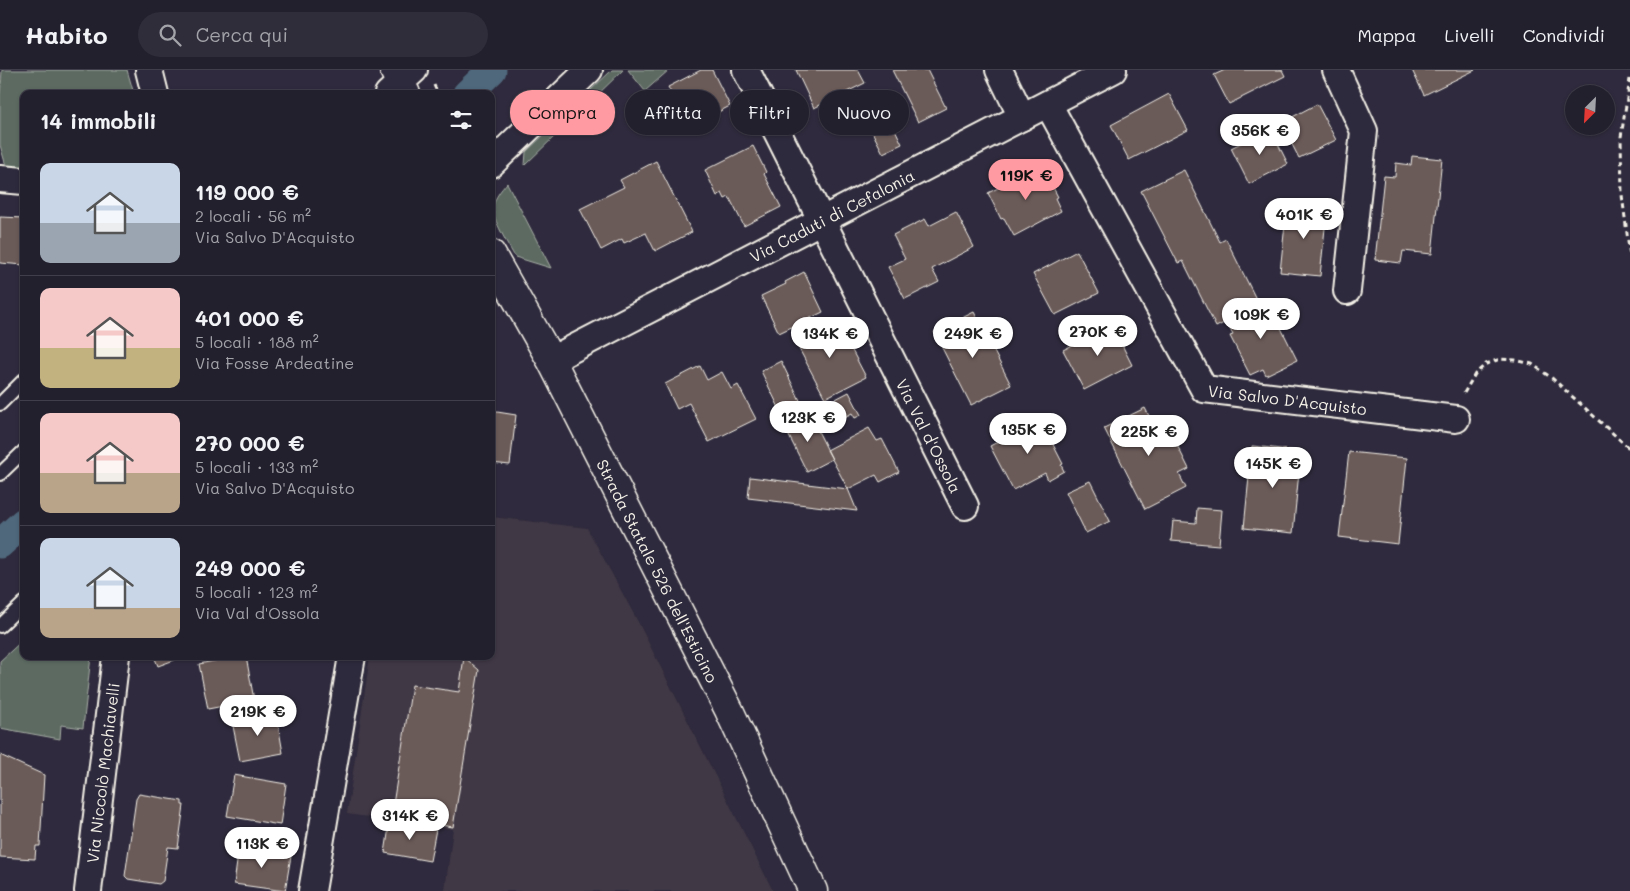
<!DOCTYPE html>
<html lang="it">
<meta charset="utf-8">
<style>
:root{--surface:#23202e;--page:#2f2d3a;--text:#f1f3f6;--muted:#a3a3aa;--line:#403e4a;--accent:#ff9aa2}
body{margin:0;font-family:Mali,sans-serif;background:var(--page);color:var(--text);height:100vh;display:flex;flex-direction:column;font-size:19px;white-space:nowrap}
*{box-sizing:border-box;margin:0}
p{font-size:16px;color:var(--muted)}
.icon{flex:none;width:28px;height:28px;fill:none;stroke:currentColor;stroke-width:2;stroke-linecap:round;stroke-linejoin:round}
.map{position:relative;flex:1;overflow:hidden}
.details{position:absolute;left:20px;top:20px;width:475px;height:570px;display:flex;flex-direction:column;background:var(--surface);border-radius:10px;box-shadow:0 1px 4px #0004,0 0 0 1px var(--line)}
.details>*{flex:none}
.guide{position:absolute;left:510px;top:20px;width:475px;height:45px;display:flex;gap:10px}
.needle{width:32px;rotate:204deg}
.tools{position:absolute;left:1565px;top:15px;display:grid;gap:10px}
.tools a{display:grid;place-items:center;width:50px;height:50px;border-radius:50%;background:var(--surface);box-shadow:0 1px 4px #0004,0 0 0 1px var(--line);font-size:25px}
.price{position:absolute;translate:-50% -42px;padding:0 11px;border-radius:18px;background:#fff;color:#222;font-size:16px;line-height:32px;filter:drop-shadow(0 1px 2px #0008)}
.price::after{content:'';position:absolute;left:50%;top:30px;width:15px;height:11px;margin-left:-8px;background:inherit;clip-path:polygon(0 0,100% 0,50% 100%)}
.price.current{background:var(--accent);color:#111}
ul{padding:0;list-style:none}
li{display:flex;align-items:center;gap:15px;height:125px;padding:0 20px}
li+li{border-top:1px solid var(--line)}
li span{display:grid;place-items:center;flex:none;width:140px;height:100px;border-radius:10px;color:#555}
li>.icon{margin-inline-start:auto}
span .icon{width:60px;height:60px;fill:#fffc;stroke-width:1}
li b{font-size:21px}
h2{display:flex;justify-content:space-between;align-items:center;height:60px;padding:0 20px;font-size:21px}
.tag{padding:0 18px;border-radius:22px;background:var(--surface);box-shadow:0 1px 4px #0004,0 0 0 1px var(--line);font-size:18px;line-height:45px}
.tag.current{background:var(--accent);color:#111}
header{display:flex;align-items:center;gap:30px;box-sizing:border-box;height:70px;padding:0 25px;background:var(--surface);border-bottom:1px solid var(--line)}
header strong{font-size:24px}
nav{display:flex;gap:28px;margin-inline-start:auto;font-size:18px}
.search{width:350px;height:45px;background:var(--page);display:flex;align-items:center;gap:12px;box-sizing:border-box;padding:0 18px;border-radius:28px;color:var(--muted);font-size:19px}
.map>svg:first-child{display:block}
</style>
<header>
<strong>Habito</strong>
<div class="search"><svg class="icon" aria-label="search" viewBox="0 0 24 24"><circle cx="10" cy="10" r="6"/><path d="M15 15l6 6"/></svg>Cerca qui</div>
<nav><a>Mappa</a><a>Livelli</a><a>Condividi</a></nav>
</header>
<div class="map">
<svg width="1630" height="821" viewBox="0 0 1630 821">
<rect width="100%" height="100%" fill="#2f2a3d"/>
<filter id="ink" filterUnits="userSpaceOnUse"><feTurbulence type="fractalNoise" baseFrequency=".02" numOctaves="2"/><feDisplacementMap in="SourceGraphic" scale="10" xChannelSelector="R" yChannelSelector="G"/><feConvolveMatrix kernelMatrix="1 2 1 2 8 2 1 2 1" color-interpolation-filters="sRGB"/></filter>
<g filter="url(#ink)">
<!-- built -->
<path fill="#413845" d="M 491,447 L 587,458 L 638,552 L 773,821 L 445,821 L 453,759 L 347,744 L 370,586 L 491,586 Z"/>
<!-- green -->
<path fill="#5c6b62" stroke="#a8aea5" d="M 2,0 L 127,0 L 134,24 L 24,24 L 24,97 L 6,96 L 0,75 L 0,27 Z
M 612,0 L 623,0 L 525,95 L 526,82 Z
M 628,0 L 669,0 L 645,21 Z
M 507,113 L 551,198 L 515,187 C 509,176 492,149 493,137 C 495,127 501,120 507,113 Z
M 24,569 L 24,586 L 91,586 L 83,658 L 61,655 L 60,669 L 0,658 L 0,591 Z"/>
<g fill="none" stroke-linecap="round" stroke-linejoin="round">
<!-- canal -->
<path stroke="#50677b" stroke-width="29" d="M 467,24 L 492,0
M 0,474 L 24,452"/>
</g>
<!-- building -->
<path fill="#6b5a59" stroke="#f4f1e8" d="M 701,0 L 712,0 L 730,36 L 689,57 L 668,17 Z
M 796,0 L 858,0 L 865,13 L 814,38 Z
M 892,0 L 927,0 L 946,38 L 918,52 Z
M 1225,0 L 1282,0 L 1285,6 L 1229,34 L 1214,5 Z
M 1412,0 L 1475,0 L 1424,25 Z
M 1169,24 L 1188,60 L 1129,90 L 1111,55 Z
M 881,30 L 902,74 L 883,83 L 861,40 Z
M 1317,34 L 1336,70 L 1299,88 L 1281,53 Z
M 1270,58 L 1288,94 L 1249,114 L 1231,78 Z
M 753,76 L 766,102 L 764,104 L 781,137 L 744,156 L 729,127 L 725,129 L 722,123 L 717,126 L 705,100 Z
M 1412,86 L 1442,89 L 1432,184 L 1403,181 L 1401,193 L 1375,190 L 1384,106 L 1395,107 L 1396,93 L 1411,95 Z
M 656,91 L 692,162 L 655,181 L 646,163 L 624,173 L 622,169 L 601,180 L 580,139 L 624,117 L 620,110 Z
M 1042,96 L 1058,127 L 1055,128 L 1061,141 L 1014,166 L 1004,148 L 1001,149 L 988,123 Z
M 1184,100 L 1220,172 L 1226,169 L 1259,235 L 1216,257 L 1183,191 L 1178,193 L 1141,121 Z
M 1287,135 L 1327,139 L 1320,206 L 1280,202 Z
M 956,142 L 974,177 L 932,199 L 939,212 L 905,229 L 888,197 L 905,189 L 893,165 L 925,149 L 929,156 Z
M 0,147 L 24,148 L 24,195 L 0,193 Z
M 1077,181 L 1099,223 L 1055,245 L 1033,204 Z
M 804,202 L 823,242 L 779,263 L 761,226 L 786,214 L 785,212 Z
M 1268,232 L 1297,290 L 1266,305 L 1263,299 L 1250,305 L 1230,266 L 1233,265 L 1226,251 Z
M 974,242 L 1011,315 L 971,335 L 934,262 Z
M 836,250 L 866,307 L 825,328 L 795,271 Z
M 1112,255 L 1132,295 L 1084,320 L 1063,280 Z
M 781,291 L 807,345 L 787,354 L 761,301 Z
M 700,296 L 707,310 L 722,302 L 731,319 L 738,315 L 756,349 L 709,372 L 689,333 L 677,339 L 665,314 Z
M 849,322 L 861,345 L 855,348 L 852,343 L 819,361 L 809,343 Z
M 1145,338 L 1152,352 L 1163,347 L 1189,399 L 1179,404 L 1186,418 L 1145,439 L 1104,358 Z
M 491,341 L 516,345 L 510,395 L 491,393 Z
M 809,343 L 832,389 L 807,402 L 784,356 Z
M 1040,349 L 1063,394 L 1061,395 L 1064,401 L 1048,410 L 1045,403 L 1013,420 L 990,376 Z
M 869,358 L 877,371 L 882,369 L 899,402 L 880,412 L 876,405 L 848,419 L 827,380 Z
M 1252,376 L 1301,381 L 1293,463 L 1244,458 Z
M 1349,382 L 1407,388 L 1398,474 L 1339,467 Z
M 750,407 L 848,419 L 857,441 L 748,428 Z
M 1090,411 L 1110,451 L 1086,463 L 1066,422 Z
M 1197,438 L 1222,440 L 1219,475 L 1171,471 L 1173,451 L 1196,453 Z
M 154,586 L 185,586 L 158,596 Z
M 239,586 L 246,586 L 254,630 L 208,639 L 199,594 Z
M 464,587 L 479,600 L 453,757 L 391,747 L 412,615 L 459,622 Z
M 276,643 L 283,683 L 240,691 L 232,651 Z
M 0,685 L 44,705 L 40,776 L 36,776 L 35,789 L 0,787 Z
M 234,705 L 286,714 L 280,755 L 227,746 Z
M 139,724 L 182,731 L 182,735 L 184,735 L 178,778 L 168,777 L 163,811 L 159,814 L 128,809 L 125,806 L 136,729 Z
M 390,751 L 436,759 L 430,791 L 385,783 Z
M 239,777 L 291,786 L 285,821 L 234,814 Z"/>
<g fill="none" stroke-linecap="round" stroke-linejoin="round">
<!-- service casing -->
<g stroke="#f4f1e8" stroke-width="16">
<path id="service" d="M 0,334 L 24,310
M 0,404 L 24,381
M 0,556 L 24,533"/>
</g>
<!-- minor casing -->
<g stroke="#f4f1e8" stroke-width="30">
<g id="minor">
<path d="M 149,0 L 155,24"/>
<path id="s1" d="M 746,0 L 965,436"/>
<path d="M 999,0 L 1022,47"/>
<path d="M 1336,0 L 1364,61 L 1347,221"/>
<path d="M 388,24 L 414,0"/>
<path id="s2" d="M 1048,34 L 1204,319 L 1456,349"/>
<path d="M 491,94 L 589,0"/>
<path d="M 0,109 L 24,111"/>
<path id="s3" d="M 551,290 L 1113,0"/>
<path id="s4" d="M 88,821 L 116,586"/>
<path d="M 312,821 L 352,586"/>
</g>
</g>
<!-- tertiary casing -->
<g stroke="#f4f1e8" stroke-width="31">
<g id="tertiary">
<path d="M 394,0 L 406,24"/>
<path id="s5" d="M 491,184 L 551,290 L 729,640 L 813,821"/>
</g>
</g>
<!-- path -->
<path stroke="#f4f1e8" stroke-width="3" stroke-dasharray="5 4" stroke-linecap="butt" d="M 1630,9 L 1621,67 L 1622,125 L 1630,186
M 434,15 L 438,24
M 1464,323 L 1475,304 L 1486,294 L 1500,289 L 1515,290 L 1532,294 L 1553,309 L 1630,379"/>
<!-- service -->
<use href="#service" stroke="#2f2a3d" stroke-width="12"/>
<!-- minor -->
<use href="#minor" stroke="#2f2a3d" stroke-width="26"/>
<!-- tertiary -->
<use href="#tertiary" stroke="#2f2a3d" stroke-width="28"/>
</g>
</g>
<g text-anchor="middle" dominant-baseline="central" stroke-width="5" stroke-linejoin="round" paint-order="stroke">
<!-- street labels -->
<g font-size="16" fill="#f4f1e8" stroke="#2f2a3d">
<text stroke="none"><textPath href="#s3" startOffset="316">Via Caduti di Cefalonia</textPath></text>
<text stroke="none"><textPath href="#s2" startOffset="409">Via Salvo D'Acquisto</textPath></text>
<text stroke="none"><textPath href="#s1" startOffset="409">Via Val d'Ossola</textPath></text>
<text stroke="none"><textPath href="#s5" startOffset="358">Strada Statale 526 dell'Esticino</textPath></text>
<text stroke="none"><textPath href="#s4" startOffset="119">Via Niccolò Machiavelli</textPath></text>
</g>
</g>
</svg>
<div class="tools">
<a><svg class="needle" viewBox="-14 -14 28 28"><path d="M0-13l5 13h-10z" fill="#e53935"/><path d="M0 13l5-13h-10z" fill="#a3a3aa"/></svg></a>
</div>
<b class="price" style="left:1260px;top:86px">356K €</b>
<b class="price current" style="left:1026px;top:131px">119K €</b>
<b class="price" style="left:1304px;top:170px">401K €</b>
<b class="price" style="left:1261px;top:270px">109K €</b>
<b class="price" style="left:1098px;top:287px">270K €</b>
<b class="price" style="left:830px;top:289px">134K €</b>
<b class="price" style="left:973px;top:289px">249K €</b>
<b class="price" style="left:808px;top:373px">123K €</b>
<b class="price" style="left:1028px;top:385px">135K €</b>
<b class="price" style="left:1149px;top:387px">225K €</b>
<b class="price" style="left:1273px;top:419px">145K €</b>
<b class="price" style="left:258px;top:667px">219K €</b>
<b class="price" style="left:410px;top:771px">314K €</b>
<b class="price" style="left:262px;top:799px">113K €</b>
<div class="guide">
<a class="tag current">Compra</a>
<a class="tag">Affitta</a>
<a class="tag">Filtri</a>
<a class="tag">Nuovo</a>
</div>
<section class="details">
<h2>14 immobili<svg class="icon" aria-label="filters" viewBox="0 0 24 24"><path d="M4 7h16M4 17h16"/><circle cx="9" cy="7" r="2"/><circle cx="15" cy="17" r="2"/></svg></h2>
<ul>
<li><span style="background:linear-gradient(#c9d6e8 60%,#9aa5b1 0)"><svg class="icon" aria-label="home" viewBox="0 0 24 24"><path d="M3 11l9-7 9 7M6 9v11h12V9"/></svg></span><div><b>119 000 €</b><p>2 locali · 56 m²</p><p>Via Salvo D'Acquisto</p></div></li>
<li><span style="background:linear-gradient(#f6c9c9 60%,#c2b280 0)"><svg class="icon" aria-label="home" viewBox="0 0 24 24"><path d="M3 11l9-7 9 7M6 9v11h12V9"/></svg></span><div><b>401 000 €</b><p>5 locali · 188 m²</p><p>Via Fosse Ardeatine</p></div></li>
<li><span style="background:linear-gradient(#f6c9c9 60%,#b9a48a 0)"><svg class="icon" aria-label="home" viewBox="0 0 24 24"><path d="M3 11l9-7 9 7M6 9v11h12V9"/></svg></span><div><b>270 000 €</b><p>5 locali · 133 m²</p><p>Via Salvo D'Acquisto</p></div></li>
<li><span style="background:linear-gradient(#c9d6e8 70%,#b9a48a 0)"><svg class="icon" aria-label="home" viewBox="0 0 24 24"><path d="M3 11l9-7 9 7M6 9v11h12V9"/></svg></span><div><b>249 000 €</b><p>5 locali · 123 m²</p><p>Via Val d'Ossola</p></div></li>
</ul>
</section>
</div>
